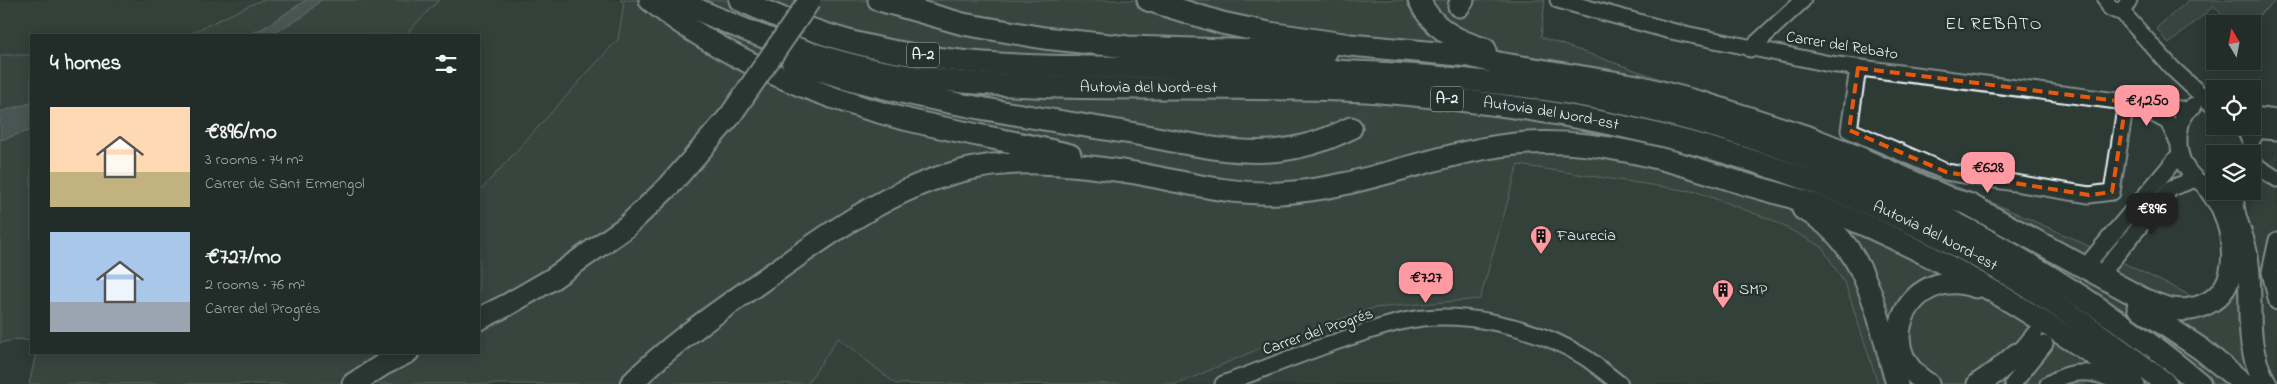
<!DOCTYPE html>
<meta charset="utf-8">
<style>
:root{--surface:#222c28;--page:#2e3834;--text:#f1f3f6;--muted:#a2a7a8;--line:#3f4845;--accent:#ff9aa2}
body{margin:0;font-family:"Indie Flower",sans-serif;background:var(--page);color:var(--text);height:100vh;display:flex;flex-direction:column;font-size:19px;white-space:nowrap}
*{box-sizing:border-box;margin:0}
p{font-size:16px;color:var(--muted)}
.icon{flex:none;width:28px;height:28px;fill:none;stroke:currentColor;stroke-width:2;stroke-linecap:round;stroke-linejoin:round}
.map{position:relative;flex:1;overflow:hidden}
.panel{position:absolute;left:30px;top:34px;width:450px;height:320px;display:flex;flex-direction:column;background:var(--surface);border-radius:0px;box-shadow:0 2px 12px #0003,0 0 0 1px var(--line)}
.panel>*{flex:none}
.needle{width:32px;rotate:350deg}
.fabs{position:absolute;left:2206px;top:15px;display:grid;gap:10px}
.fabs a{display:grid;place-items:center;width:55px;height:55px;border-radius:0px;background:var(--surface);box-shadow:0 2px 12px #0003,0 0 0 1px var(--line);font-size:25px}
.price{position:absolute;translate:-50% -42px;padding:0 11px;border-radius:10px;background:var(--accent);color:#111;font-size:16px;line-height:32px;filter:drop-shadow(0 1px 2px #0008)}
.price::after{content:'';position:absolute;left:50%;top:30px;width:15px;height:11px;margin-left:-8px;background:inherit;clip-path:polygon(0 0,100% 0,50% 100%)}
.price.active{background:#222;color:#fff}
ul{padding:0;list-style:none}
li{display:flex;align-items:center;gap:15px;height:125px;padding:0 20px}
li span{display:grid;place-items:center;flex:none;width:140px;height:100px;border-radius:0px;color:#555}
li>.icon{margin-inline-start:auto}
span .icon{width:60px;height:60px;fill:#fffc;stroke-width:1}
li b{font-size:21px}
h2{display:flex;justify-content:space-between;align-items:center;height:60px;padding:0 20px;font-size:21px}
.map>svg:first-child{display:block}
</style>
<div class="map">
<svg width="2277" height="384" viewBox="0 0 2277 384">
<rect width="100%" height="100%" fill="#2e3b35"/>
<filter id="ink" filterUnits="userSpaceOnUse"><feTurbulence type="fractalNoise" baseFrequency=".02" numOctaves="2"/><feDisplacementMap in="SourceGraphic" scale="10" xChannelSelector="R" yChannelSelector="G"/><feConvolveMatrix kernelMatrix="1 2 1 2 8 2 1 2 1" color-interpolation-filters="sRGB"/></filter>
<g filter="url(#ink)">
<!-- built -->
<path fill="#3b4843" d="M 0,0 L 261,0 L 187,35 L 31,35 L 31,55 L 0,55 Z
M 439,0 L 620,0 L 624,2 L 618,39 L 479,192 L 479,35 L 405,35 Z
M 2277,151 L 2277,384 L 2266,371 L 2258,273 L 2248,220 L 2255,189 Z
M 1517,165 L 1697,192 L 1772,220 L 1822,248 L 1846,286 L 1878,384 L 1178,384 L 1284,338 L 1375,308 L 1480,299 Z
M 838,338 L 896,384 L 807,384 Z"/>
<!-- green -->
<path fill="#45524e" stroke="#96a2a3" d="M 261,0 L 306,0 L 264,28 L 248,35 L 187,35 Z
M 321,0 L 439,0 L 405,35 L 269,35 L 304,16 Z
M 620,0 L 1545,0 L 1541,37 L 1915,168 L 2072,238 L 2200,300 L 2241,278 L 2258,273 L 2266,371 L 2277,384 L 2149,384 L 2109,355 L 2085,384 L 1878,384 L 1846,286 L 1822,247 L 1772,220 L 1697,192 L 1518,165 L 1480,299 L 1374,308 L 1284,338 L 1178,384 L 896,384 L 838,338 L 807,384 L 29,384 L 36,353 L 479,352 L 479,192 L 618,39 L 624,3 Z
M 2189,0 L 2277,0 L 2248,24 L 2229,24 L 2214,6 L 2169,44 L 2156,28 Z
M 0,55 L 31,55 L 31,103 L 0,112 Z
M 31,130 L 31,344 L 30,341 L 18,339 L 0,343 L 0,140 Z"/>
<!-- water -->
<path fill="#6b7775" stroke="#9da8a9" d="M 306,0 L 321,0 L 304,16 L 269,35 L 248,35 L 264,28 Z
M 31,103 L 31,130 L 0,140 L 0,112 Z"/>
<g fill="none" stroke-linecap="round" stroke-linejoin="round">
<!-- highway-tunnel -->
<path stroke="#4a5652" stroke-width="21" stroke-dasharray="21 11" stroke-linecap="butt" d="M 1351,128 L 1372,113 L 1459,6"/>
<!-- minor casing -->
<g stroke="#e8f1f8" stroke-width="19">
<path id="minor" d="M 1558,0 L 1671,31 L 1830,64 L 2187,110
M 2106,0 L 2110,8 L 2117,11 L 2124,9 L 2129,0
M 2121,11 L 2173,69 L 2212,105
M 1750,49 L 1803,0
M 1858,68 L 1849,130 L 1946,172 L 2089,195 L 2112,192 L 2126,102
M 2194,106 C 2184,111 2182,118 2180,129 C 2176,151 2182,170 2202,184
M 2142,108 L 2168,122 L 2178,142
M 2252,115 L 2277,118
M 2243,126 L 2251,142 L 2250,154
M 2251,142 L 2256,133 L 2273,125
M 2252,163 L 2277,179
M 2277,240 L 2270,272 L 2277,302
M 2090,261 L 2179,155
M 2105,269 L 2171,188 L 2196,179
M 2012,361 L 2035,333
M 1223,384 C 1280,363 1337,339 1396,323 C 1456,307 1535,326 1586,358 C 1598,366 1609,376 1620,384
M 2013,384 L 2045,344
M 2048,384 C 2074,367 2096,371 2123,384"/>
</g>
<!-- highway casing -->
<g stroke="#e8f1f8" stroke-width="25">
<g id="highway">
<path d="M 650,0 C 721,57 812,95 900,118 C 956,132 1014,141 1070,155"/>
<path id="s1" d="M 677,0 C 738,29 803,54 869,69 C 931,82 995,85 1058,87 C 1152,89 1247,87 1341,90 C 1383,91 1426,96 1467,101 C 1642,121 1814,168 1970,253 C 2038,290 2104,336 2166,384"/>
<path d="M 740,0 C 779,18 821,35 864,45 C 984,74 1111,65 1234,68 C 1335,70 1436,74 1536,88 C 1732,116 1916,189 2082,297 C 2123,324 2163,352 2200,384"/>
<path d="M 879,0 L 963,24 L 1044,38 L 1128,47 L 1326,53"/>
<path d="M 1148,0 L 1222,23 L 1269,33 L 1350,45 L 1470,56 L 1498,63 L 1638,86 L 1703,103 L 1811,138 L 1858,157 L 1951,199 L 1968,204 L 2143,299 C 2150,302 2157,305 2164,307 C 2177,312 2194,310 2206,304 C 2242,287 2235,237 2222,207 C 2218,201 2213,194 2209,188"/>
<path d="M 1419,0 C 1432,28 1456,41 1485,49"/>
<path d="M 1459,6 L 1463,0"/>
<path d="M 792,61 C 900,98 1012,114 1125,132 C 1172,140 1223,154 1271,151 C 1298,149 1327,140 1351,128"/>
<path d="M 2265,128 L 2277,129"/>
<path d="M 2234,191 C 2229,211 2242,232 2246,251 C 2256,298 2240,340 2266,384"/>
<path d="M 1803,209 C 1869,242 1878,322 1897,384"/>
<path d="M 2138,307 L 2201,349 L 2244,384"/>
<path d="M 479,319 L 507,305 L 552,279 L 626,227 L 670,185 L 730,116"/>
<path d="M 353,384 L 384,364 L 408,352"/>
<path d="M 631,384 C 671,343 719,311 766,278 C 851,219 928,159 1038,163 C 1070,164 1103,168 1135,173 C 1183,182 1231,195 1280,193 C 1365,189 1443,148 1528,143 C 1597,139 1669,159 1735,181 C 1763,190 1793,196 1821,207 C 1931,249 2030,311 2127,377 L 2133,384"/>
<path d="M 1928,384 C 1867,346 1912,263 1976,287"/>
<path d="M 1978,384 L 1995,373 L 2017,354"/>
</g>
</g>
<!-- minor -->
<use href="#minor" stroke="#26332d" stroke-width="15"/>
<!-- highway -->
<use href="#highway" stroke="#26332d" stroke-width="21"/>
<!-- highway-bridge casing -->
<g stroke="#e8f1f8" stroke-width="25" stroke-linecap="butt">
<path id="highway-bridge" d="M 730,116 L 810,0"/>
</g>
<!-- highway-bridge -->
<use href="#highway-bridge" stroke="#26332d" stroke-width="21"/>
</g>
</g>
<!-- marked area -->
<path d="M0 0H2277V384H0ZM 1858,68 L 2126,102 L 2112,192 L 2089,195 L 1946,172 L 1849,130 Z" fill="#2e3b35" fill-opacity=".55" fill-rule="evenodd"/>
<path fill="none" stroke="#e8590c" stroke-width="4" stroke-dasharray="10 6" stroke-linejoin="round" d="M 1858,68 L 2126,102 L 2112,192 L 2089,195 L 1946,172 L 1849,130 Z"/>
<!-- icons -->
<defs>
<g id="building-pin" transform="scale(1.125)"><path d="M0 17L-7.5 6A9.5 9.5 0 1 1 7.5 6Z" fill="#ff9aa2" stroke="#26332d"/><path d="M-4-6H4V6H1V3H-1V6H-4ZM-2.5-4.3h1.7v1.8h-1.7ZM.8-4.3h1.7v1.8H.8ZM-2.5-1h1.7V.8h-1.7ZM.8-1h1.7V.8H.8Z" fill="#111"/></g>
</defs>
<g fill-rule="evenodd">
<use href="#building-pin" x="1541" y="236"/>
<use href="#building-pin" x="1723" y="290"/>
</g>
<g text-anchor="middle" dominant-baseline="central" stroke-width="5" stroke-linejoin="round" paint-order="stroke">
<!-- shield labels -->
<g fill="#26332d" stroke="#aeb8bb" stroke-width="1">
<rect x="907" y="42.5" width="32" height="25" rx="4"/>
<rect x="1431" y="86.5" width="32" height="25" rx="4"/>
</g>
<g font-size="15" font-weight="bold" fill="#e8f1f8">
<text x="923" y="55">A-2</text>
<text x="1447" y="99">A-2</text>
</g>
<!-- street labels -->
<g font-size="16" fill="#e8f1f8" stroke="#26332d">
<text transform="translate(1842 46) rotate(9)">Carrer del Rebato</text>
<text stroke="none"><textPath href="#s1" startOffset="485">Autovia del Nord-est</textPath></text>
<text stroke="none"><textPath href="#s1" startOffset="889">Autovia del Nord-est</textPath></text>
<text stroke="none"><textPath href="#s1" startOffset="1294">Autovia del Nord-est</textPath></text>
<text transform="translate(1318 332) rotate(-19)">Carrer del Progrés</text>
</g>
<!-- poi labels -->
<g font-size="16" fill="#e8f1f8" stroke="#26332d" text-anchor="start">
<text x="1557" y="236">Faurecia</text>
<text x="1739" y="290">SMP</text>
</g>
<!-- neighbourhood labels -->
<g font-size="18" letter-spacing="1" fill="#e8f1f8" stroke="#26332d">
<text x="1994" y="25">EL REBATO</text>
</g>
</g>
</svg>
<div class="fabs">
<a><svg class="needle" viewBox="-14 -14 28 28"><path d="M0-13l5 13h-10z" fill="#e53935"/><path d="M0 13l5-13h-10z" fill="#a2a7a8"/></svg></a>
<a><svg class="icon" aria-label="locate" viewBox="0 0 24 24"><circle cx="12" cy="12" r="6"/><path d="M12 2v4M12 18v4M2 12h4M18 12h4"/></svg></a>
<a><svg class="icon" aria-label="layers" viewBox="0 0 24 24"><path d="M12 4l9 5-9 5-9-5zM3 14l9 5 9-5"/></svg></a>
</div>
<b class="price" style="left:2147px;top:127px">€1,250</b>
<b class="price" style="left:1988px;top:194px">€628</b>
<b class="price active" style="left:2152px;top:235px">€896</b>
<b class="price" style="left:1426px;top:304px">€727</b>
<section class="panel">
<h2>4 homes<svg class="icon" aria-label="filters" viewBox="0 0 24 24"><path d="M4 7h16M4 17h16"/><circle cx="9" cy="7" r="2"/><circle cx="15" cy="17" r="2"/></svg></h2>
<ul>
<li><span style="background:linear-gradient(#ffd9b3 65%,#c2b280 0)"><svg class="icon" aria-label="home" viewBox="0 0 24 24"><path d="M3 11l9-7 9 7M6 9v11h12V9"/></svg></span><div><b>€896/mo</b><p>3 rooms · 74 m²</p><p>Carrer de Sant Ermengol</p></div></li>
<li><span style="background:linear-gradient(#a9c7e8 70%,#9aa5b1 0)"><svg class="icon" aria-label="home" viewBox="0 0 24 24"><path d="M3 11l9-7 9 7M6 9v11h12V9"/></svg></span><div><b>€727/mo</b><p>2 rooms · 76 m²</p><p>Carrer del Progrés</p></div></li>
</ul>
</section>
</div>
